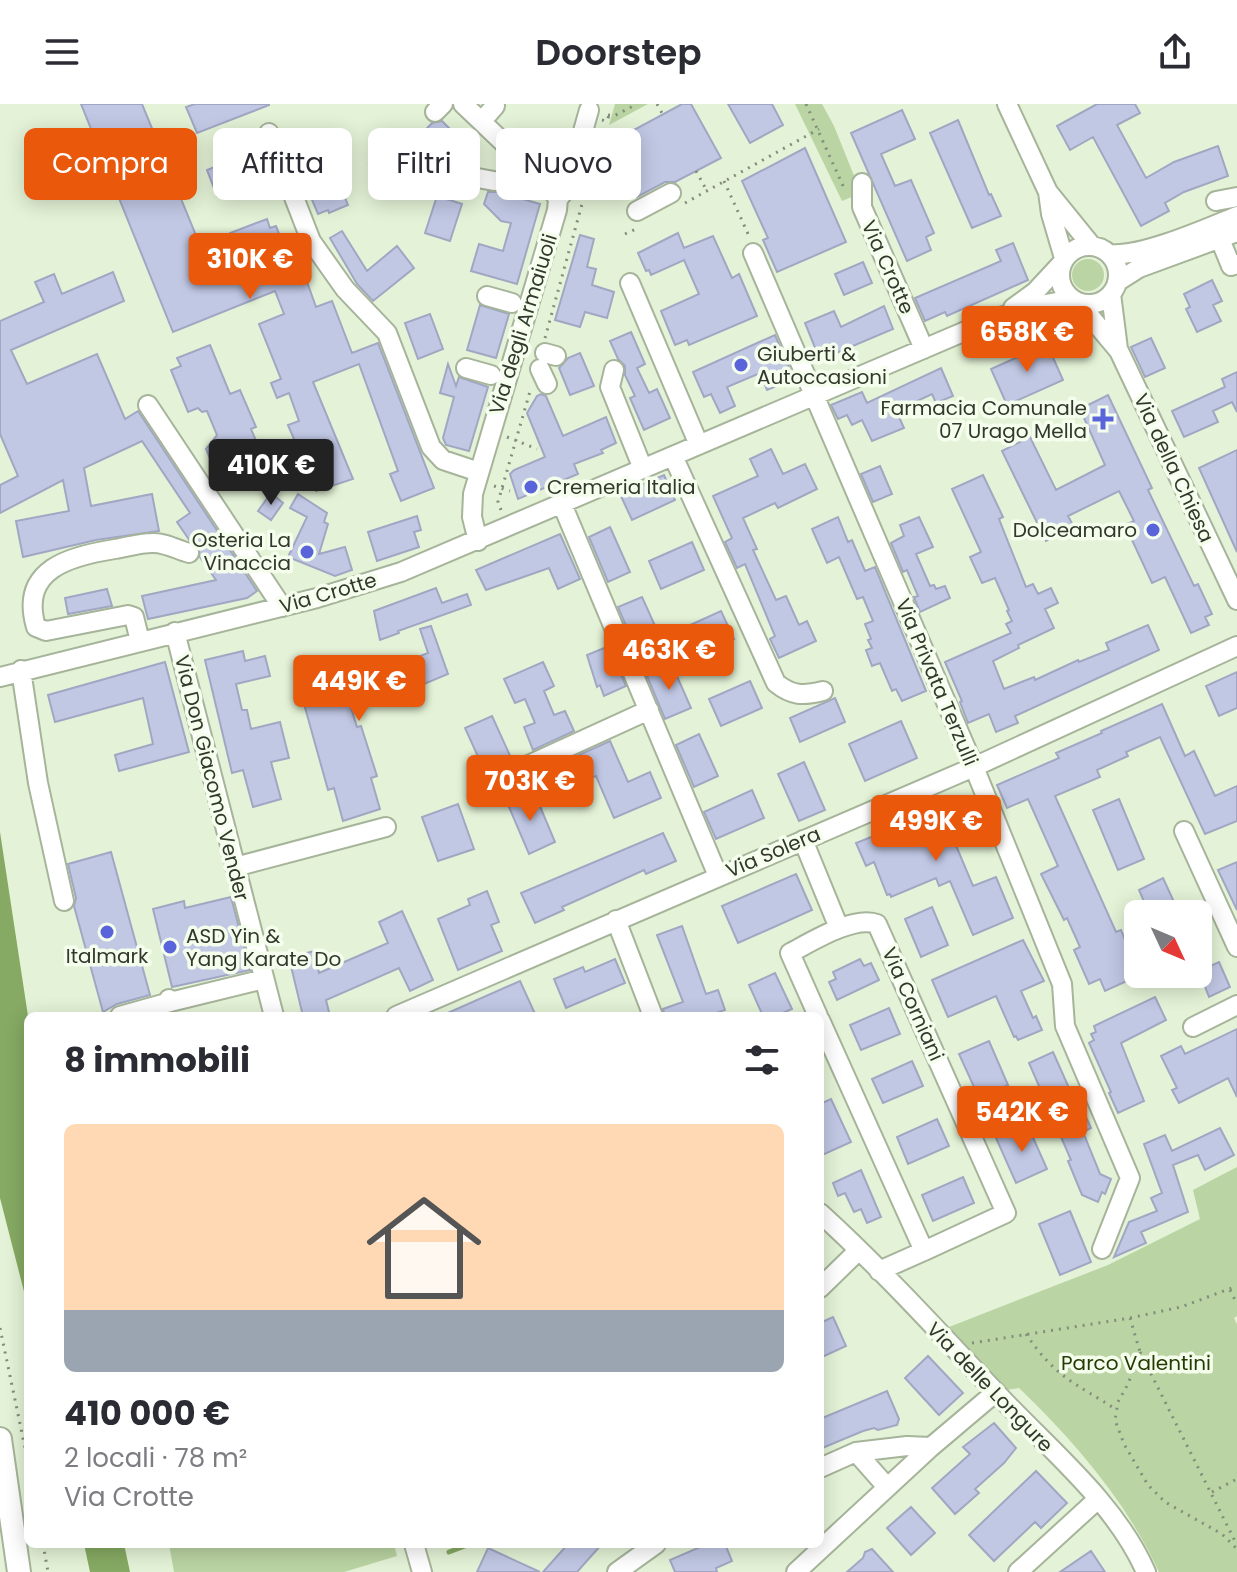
<!DOCTYPE html>
<html lang="it">
<meta charset="utf-8">
<style>
:root{--surface:#fff;--page:#f7f7f7;--text:#2b2b33;--muted:#7c7c81;--line:#e1e1e2;--accent:#ea580c}
body{margin:0;font-family:Poppins,sans-serif;background:var(--page);color:var(--text);height:100vh;display:flex;flex-direction:column;font-size:30px;white-space:nowrap}
*{box-sizing:border-box;margin:0}
p{font-size:26px;color:var(--muted)}
.icon{flex:none;width:44px;height:44px;fill:none;stroke:currentColor;stroke-width:2;stroke-linecap:round;stroke-linejoin:round}
.map{position:relative;flex:1;overflow:hidden}
.sheet{position:absolute;left:24px;top:908px;width:800px;height:536px;display:flex;flex-direction:column;background:var(--surface);border-radius:12px;box-shadow:0 4px 20px #0003}
.sheet>*{flex:none}
.guide{position:absolute;left:24px;top:24px;width:800px;height:72px;display:flex;gap:16px}
.needle{width:52px;rotate:134deg}
.buttons{position:absolute;left:1124px;top:796px;display:grid;gap:16px}
.buttons a{display:grid;place-items:center;width:88px;height:88px;border-radius:12px;background:var(--surface);box-shadow:0 4px 20px #0003;font-size:40px}
.price{position:absolute;translate:-50% -68px;padding:0 18px;border-radius:8px;background:var(--accent);color:#fff;font-size:26px;line-height:52px;filter:drop-shadow(0 2px 4px #0008)}
.price::after{content:'';position:absolute;left:50%;top:48px;width:24px;height:18px;margin-left:-12px;background:inherit;clip-path:polygon(0 0,100% 0,50% 100%)}
.price.active{background:#222;color:#fff}
ul{padding:0;list-style:none}
li{display:grid;align-content:center;gap:16px;height:424px;padding:0 40px}
li+li{border-top:2px solid var(--line)}
li span{display:grid;place-items:center;height:248px;border-radius:12px;color:#555}
li>.icon{margin-inline-start:auto}
span .icon{width:144px;height:144px;fill:#fffc;stroke-width:1}
li b{font-size:34px}
h2{display:flex;justify-content:space-between;align-items:center;height:96px;padding:0 40px;font-size:34px}
.tag{padding:0 28px;border-radius:12px;background:var(--surface);box-shadow:0 4px 20px #0003;font-size:28px;line-height:72px}
.tag.active{background:var(--accent);color:#fff}
header{display:flex;justify-content:space-between;align-items:center;height:104px;padding:0 40px;background:var(--surface);font-size:36px;font-weight:600}
.map>svg:first-child{display:block}
</style>
<header><svg class="icon" aria-label="menu" viewBox="0 0 24 24"><path d="M4 6h16M4 12h16M4 18h16"/></svg>Doorstep<svg class="icon" aria-label="share" viewBox="0 0 24 24"><path d="M12 15V3M7 8l5-5 5 5M5 13v7h14v-7"/></svg></header>
<div class="map">
<svg width="1237" height="1468" viewBox="0 0 1237 1468">
<rect width="100%" height="100%" fill="#e4f3d7"/>
<!-- green -->
<path fill="#bad4a3" d="M 615,0 L 648,0 L 609,21 Z
M 795,0 L 822,0 L 834,22 L 861,89 L 842,97 Z
M1072 171a16 16 0 1 1 32 0a16 16 0 1 1-32 0Z
M 1237,1063 L 1237,1212 L 1234,1214 L 1237,1220 L 1237,1468 L 1159,1468 C 1126,1397 1075,1338 1019,1284 L 1006,1286 L 949,1223 L 1108,1161 L 1200,1115 L 1193,1086 Z
M 169,1440 L 394,1440 L 397,1452 L 344,1468 L 174,1468 Z"/>
<!-- water -->
<path fill="#86aa63" d="M 0,728 L 28,912 L 28,1203 L 0,1094 Z
M 84,1440 L 124,1440 L 130,1468 L 90,1468 Z"/>
<g fill="none" stroke-linecap="round" stroke-linejoin="round">
<!-- stream -->
<path stroke="#86aa63" stroke-width="5" d="M 449,1448 L 470,1440"/>
</g>
<!-- building -->
<path fill="#c1c8e4" stroke="#a1a7c3" stroke-width="2" d="M 81,0 L 142,0 L 216,180 L 245,170 L 230,129 L 267,115 L 270,124 L 276,122 L 283,140 L 270,145 L 278,169 L 301,161 L 316,203 L 332,197 L 352,249 L 378,239 L 434,384 L 401,397 L 390,370 L 398,367 L 359,260 L 313,278 L 353,375 L 316,387 L 288,321 L 299,317 L 289,289 L 277,294 L 271,279 L 281,275 L 259,220 L 284,210 L 275,187 L 173,228 Z
M 195,0 L 269,0 L 269,1 L 197,29 L 186,3 Z
M 682,0 L 691,0 L 721,54 L 675,78 L 665,78 L 637,93 L 608,40 Z
M 728,0 L 772,0 L 783,21 L 750,39 Z
M 1097,0 L 1135,0 L 1140,9 L 1117,21 L 1146,74 L 1174,58 L 1218,42 L 1228,72 L 1184,88 L 1165,99 L 1169,107 L 1141,122 L 1093,33 L 1070,46 L 1057,22 Z
M 902,6 L 915,35 L 881,50 L 895,82 L 911,76 L 934,129 L 926,133 L 931,146 L 907,157 L 851,29 Z
M 958,16 L 989,91 L 991,90 L 1001,112 L 972,124 L 930,29 Z
M 442,17 L 474,49 L 440,83 L 451,48 L 440,56 L 418,34 L 432,19 Z
M 390,44 L 414,76 L 394,91 L 369,60 Z
M 805,44 L 846,138 L 777,168 L 763,136 L 768,134 L 742,77 Z
M 242,52 L 246,61 L 252,58 L 258,75 L 217,92 L 207,66 Z
M 330,58 L 348,101 L 329,109 L 328,106 L 318,110 L 302,72 Z
M 488,88 L 498,88 L 540,100 L 517,180 L 471,167 L 479,140 L 503,147 L 511,119 L 501,117 L 484,100 Z
M 437,92 L 462,100 L 450,137 L 425,129 Z
M 342,127 L 367,167 L 397,142 L 414,164 L 373,197 L 357,180 L 330,134 Z
M 678,129 L 684,144 L 713,132 L 732,174 L 739,170 L 757,212 L 689,241 L 687,236 L 675,241 L 661,207 L 699,190 L 684,156 L 651,171 L 649,166 L 646,167 L 638,149 Z
M 580,131 L 594,135 L 587,163 L 596,165 L 592,181 L 614,188 L 607,214 L 585,208 L 580,223 L 555,216 Z
M 1013,139 L 1028,176 L 947,212 L 945,208 L 925,217 L 915,194 L 1001,157 L 996,146 Z
M 863,158 L 872,179 L 844,191 L 835,170 Z
M 113,168 L 124,197 L 11,246 L 27,280 L 97,250 L 125,315 L 138,307 L 257,487 L 247,494 L 148,515 L 142,492 L 216,476 L 200,453 L 198,442 L 190,437 L 177,418 L 190,409 L 142,337 L 84,364 L 91,402 L 152,390 L 159,427 L 96,436 L 23,453 L 16,417 L 69,407 L 63,376 L 0,409 L 0,381 L 18,372 L 0,330 L 0,217 L 44,198 L 35,178 L 54,170 L 62,190 Z
M 1212,176 L 1222,197 L 1213,201 L 1221,217 L 1197,228 L 1186,205 L 1190,203 L 1184,190 Z
M 480,201 L 509,210 L 496,254 L 467,246 Z
M 884,202 L 893,225 L 820,256 L 805,219 L 834,207 L 841,223 Z
M 430,210 L 443,245 L 418,255 L 405,219 Z
M 631,228 L 645,260 L 637,264 L 649,289 L 657,285 L 670,314 L 644,326 L 630,294 L 635,292 L 625,271 L 625,262 L 618,255 L 610,237 Z
M 775,231 L 794,275 L 767,286 L 760,269 L 727,283 L 735,302 L 720,309 L 711,290 L 704,293 L 693,268 Z
M 1151,234 L 1165,264 L 1145,273 L 1131,243 Z
M 1047,240 L 1063,276 L 1007,301 L 991,265 Z
M 210,241 L 230,290 L 240,286 L 256,323 L 251,325 L 264,355 L 260,357 L 263,365 L 235,376 L 236,379 L 223,385 L 206,345 L 217,331 L 207,307 L 202,308 L 198,304 L 188,308 L 171,266 L 181,262 L 177,254 Z
M 580,249 L 594,282 L 570,291 L 559,264 L 568,254 Z
M 448,260 L 456,282 L 459,273 L 488,283 L 469,347 L 446,341 L 443,334 L 454,293 L 440,289 Z
M 941,264 L 953,292 L 936,299 L 932,290 L 904,303 L 907,310 L 899,313 L 904,324 L 872,337 L 862,316 L 852,321 L 847,311 L 838,315 L 831,301 L 862,288 L 867,299 Z
M 1237,268 L 1237,308 L 1232,298 L 1213,307 L 1218,318 L 1184,333 L 1172,307 L 1225,283 L 1222,275 Z
M 541,290 L 546,292 L 563,332 L 606,313 L 616,339 L 601,346 L 603,349 L 574,360 L 578,370 L 518,395 L 510,370 L 514,366 L 545,353 L 527,309 L 537,292 Z
M 1108,291 L 1152,384 L 1148,386 L 1194,482 L 1198,480 L 1212,510 L 1205,513 L 1209,521 L 1191,529 L 1165,473 L 1152,479 L 1125,421 L 1134,417 L 1119,387 L 1068,412 L 1074,423 L 1046,437 L 1002,347 L 1030,333 L 1056,386 L 1105,361 L 1080,305 Z
M 771,345 L 783,370 L 805,360 L 817,385 L 778,404 L 775,399 L 743,414 L 757,445 L 753,446 L 776,496 L 786,492 L 799,521 L 807,517 L 816,537 L 779,554 L 770,535 L 775,532 L 745,460 L 737,464 L 725,438 L 732,434 L 713,392 L 758,372 L 750,355 Z
M 1237,346 L 1237,448 L 1199,364 Z
M 880,362 L 892,390 L 873,398 L 861,370 Z
M 664,371 L 675,396 L 632,416 L 620,390 Z
M 983,371 L 1003,413 L 999,415 L 1026,483 L 1033,480 L 1038,490 L 1051,484 L 1058,499 L 1045,505 L 1054,524 L 1018,541 L 1019,544 L 993,557 L 1004,585 L 1034,573 L 1035,576 L 1078,556 L 1079,558 L 1109,546 L 1106,539 L 1148,521 L 1159,546 L 1015,612 L 1018,619 L 996,628 L 989,610 L 968,619 L 960,598 L 962,597 L 945,558 L 1011,529 L 1006,520 L 1012,517 L 1007,507 L 1009,506 L 995,474 L 982,479 L 970,453 L 981,448 L 952,385 Z
M 271,389 L 283,399 L 271,416 L 258,407 Z
M 298,390 L 327,409 L 324,418 L 328,420 L 319,450 L 345,443 L 352,466 L 335,472 L 288,453 L 307,413 L 290,404 Z
M 417,412 L 421,426 L 414,428 L 419,443 L 377,457 L 368,428 Z
M 838,413 L 848,438 L 852,436 L 865,467 L 875,463 L 926,587 L 902,597 L 896,585 L 892,587 L 880,559 L 872,562 L 866,546 L 872,544 L 868,536 L 871,535 L 865,520 L 873,517 L 863,493 L 857,495 L 839,453 L 827,459 L 812,425 Z
M 919,413 L 933,443 L 916,450 L 930,482 L 934,481 L 936,485 L 945,482 L 950,494 L 920,508 L 914,493 L 918,492 L 907,466 L 903,468 L 891,439 L 904,432 L 900,421 Z
M 610,423 L 630,468 L 608,478 L 589,433 Z
M 560,430 L 580,475 L 558,485 L 549,464 L 486,486 L 476,466 Z
M 692,438 L 704,466 L 661,485 L 649,457 Z
M 436,484 L 442,499 L 467,490 L 471,501 L 398,527 L 399,529 L 380,536 L 374,507 Z
M 107,485 L 112,502 L 68,510 L 65,494 Z
M 642,493 L 661,535 L 636,545 L 618,503 Z
M 721,507 L 734,535 L 691,554 L 679,526 Z
M 431,522 L 448,570 L 405,588 L 404,585 L 392,589 L 389,581 L 348,594 L 357,623 L 361,622 L 377,672 L 371,674 L 380,705 L 343,717 L 334,684 L 328,686 L 299,582 L 361,563 L 363,568 L 393,557 L 395,562 L 428,549 L 420,525 Z
M 609,542 L 626,582 L 604,592 L 600,581 L 597,583 L 587,551 Z
M 243,547 L 245,557 L 265,552 L 270,572 L 236,580 L 242,606 L 247,606 L 251,625 L 280,618 L 289,654 L 271,658 L 281,695 L 253,703 L 243,666 L 232,669 L 205,556 Z
M 165,558 L 189,648 L 119,667 L 115,651 L 153,640 L 143,594 L 55,618 L 48,591 Z
M 543,558 L 554,582 L 544,587 L 554,611 L 565,607 L 574,627 L 533,646 L 524,623 L 535,619 L 525,595 L 515,599 L 504,575 Z
M 672,561 L 691,604 L 665,615 L 647,572 Z
M 1237,568 L 1237,604 L 1219,612 L 1206,582 Z
M 750,577 L 762,604 L 721,622 L 709,595 Z
M 835,594 L 845,618 L 800,638 L 790,614 Z
M 1162,600 L 1185,652 L 1194,647 L 1215,692 L 1237,682 L 1237,717 L 1205,730 L 1160,633 L 1126,648 L 1128,652 L 1097,666 L 1100,673 L 1055,692 L 1116,828 L 1121,826 L 1140,871 L 1105,887 L 1100,875 L 1089,880 L 1074,846 L 1080,843 L 1067,814 L 1064,816 L 1041,770 L 1058,762 L 1028,695 L 1007,704 L 997,681 L 1059,654 L 1056,649 L 1102,629 L 1101,627 Z
M 492,612 L 512,656 L 485,668 L 465,624 Z
M 901,617 L 917,654 L 865,677 L 849,640 Z
M 699,630 L 718,672 L 694,683 L 676,641 Z
M 610,637 L 628,678 L 650,668 L 661,694 L 614,714 L 596,672 L 591,674 L 590,672 L 579,676 L 570,655 Z
M 804,658 L 825,706 L 799,717 L 778,670 Z
M 752,686 L 764,714 L 716,735 L 704,708 Z
M 526,687 L 532,702 L 539,700 L 555,738 L 529,750 L 506,696 Z
M 966,692 L 978,721 L 952,732 L 973,782 L 996,773 L 1013,814 L 973,831 L 950,777 L 939,782 L 936,774 L 891,793 L 890,790 L 887,791 L 874,758 L 866,762 L 856,739 L 952,701 L 951,698 Z
M 1119,695 L 1144,755 L 1118,766 L 1093,706 Z
M 458,700 L 474,745 L 438,757 L 422,713 Z
M 663,729 L 676,757 L 646,770 L 644,766 L 562,803 L 564,806 L 535,819 L 521,789 Z
M 111,748 L 150,891 L 117,900 L 103,908 L 74,802 L 76,794 L 68,760 Z
M 1237,758 L 1237,806 L 1218,766 Z
M 796,770 L 812,806 L 738,839 L 722,802 Z
M 1163,774 L 1174,798 L 1149,809 L 1139,786 Z
M 487,787 L 499,818 L 491,821 L 502,847 L 458,866 L 438,815 L 470,801 L 468,795 Z
M 231,793 L 250,866 L 172,883 L 153,805 L 184,797 L 185,804 Z
M 932,803 L 948,841 L 921,853 L 905,815 Z
M 402,807 L 433,876 L 410,887 L 399,864 L 326,896 L 330,912 L 303,912 L 289,854 L 314,847 L 319,869 L 388,839 L 379,818 Z
M 682,822 L 706,890 L 718,886 L 725,906 L 708,912 L 665,912 L 663,905 L 683,898 L 657,831 Z
M 1023,836 L 1044,877 L 1021,887 L 1033,914 L 1036,912 L 1042,926 L 1018,936 L 1016,932 L 1014,933 L 996,892 L 948,913 L 932,876 Z
M 615,855 L 625,879 L 566,904 L 554,875 L 583,863 L 585,868 Z
M 860,855 L 864,862 L 871,859 L 879,876 L 837,896 L 829,878 L 836,875 L 833,868 Z
M 1219,858 L 1230,883 L 1209,893 L 1199,867 Z
M 775,869 L 792,905 L 776,912 L 763,912 L 749,881 Z
M 520,877 L 536,912 L 441,912 Z
M 1155,893 L 1166,916 L 1121,939 L 1144,997 L 1118,1009 L 1109,989 L 1111,988 L 1089,939 L 1094,936 L 1091,930 L 1096,928 L 1094,922 Z
M 889,904 L 900,930 L 861,946 L 850,921 Z
M 1237,925 L 1237,993 L 1228,974 L 1179,999 L 1172,986 L 1177,984 L 1161,952 L 1181,942 L 1185,950 Z
M 989,937 L 1008,981 L 979,994 L 959,950 Z
M 1053,948 L 1073,993 L 1080,1005 L 1082,1004 L 1091,1024 L 1083,1028 L 1100,1070 L 1111,1075 L 1105,1090 L 1102,1088 L 1098,1098 L 1082,1091 L 1068,1057 L 1071,1056 L 1029,959 Z
M 912,957 L 923,982 L 883,999 L 872,975 Z
M 831,995 L 851,1038 L 820,1052 L 820,1000 Z
M 937,1015 L 949,1042 L 908,1060 L 897,1033 Z
M 1027,1020 L 1047,1065 L 1016,1079 L 996,1034 Z
M 1220,1024 L 1234,1051 L 1205,1066 L 1198,1051 L 1173,1061 L 1188,1108 L 1141,1128 L 1146,1139 L 1114,1153 L 1129,1118 L 1157,1107 L 1151,1094 L 1162,1089 L 1144,1040 L 1165,1031 L 1172,1047 Z
M 861,1066 L 881,1113 L 867,1119 L 861,1105 L 854,1108 L 845,1089 L 838,1092 L 833,1079 Z
M 963,1073 L 974,1099 L 933,1117 L 922,1091 Z
M 1070,1107 L 1091,1158 L 1060,1171 L 1039,1120 Z
M 833,1213 L 846,1242 L 820,1254 L 820,1219 Z
M 928,1252 L 963,1289 L 939,1311 L 905,1274 Z
M 887,1287 L 899,1315 L 897,1321 L 878,1326 L 874,1324 L 863,1327 L 820,1345 L 820,1315 Z
M 994,1319 L 1016,1344 L 1004,1359 L 975,1385 L 979,1389 L 955,1410 L 932,1384 L 970,1350 L 963,1343 Z
M 1036,1367 L 1067,1399 L 1041,1424 L 1035,1418 L 994,1457 L 969,1431 Z
M 911,1403 L 935,1429 L 911,1451 L 887,1424 Z
M 568,1440 L 602,1440 L 577,1468 L 543,1468 Z
M 707,1440 L 725,1440 L 732,1457 L 716,1464 L 717,1468 L 675,1468 L 670,1456 Z
M 488,1444 L 540,1468 L 477,1468 Z
M 872,1445 L 893,1468 L 847,1468 L 863,1454 L 865,1448 Z
M 1091,1447 L 1105,1468 L 1060,1468 Z"/>
<g fill="none" stroke-linecap="round" stroke-linejoin="round">
<!-- minor casing -->
<g stroke="#a6b49a" stroke-width="22">
<path id="minor" d="M 463,0 L 550,83 L 558,95
M 1007,0 L 1048,88 L 1091,141
M 435,8 L 443,0
M 488,10 L 495,2
M 269,29 L 311,137 L 345,185 L 387,229 L 431,343 L 443,356 L 479,368
M 518,54 L 551,58 L 576,53
M 472,73 L 494,77
M 862,79 L 862,103 L 924,245
M 1048,88 L 1051,110 L 1064,154
M 1216,97 L 1237,93
M 637,107 L 671,89
M 1220,135 L 1231,162 L 1237,160
M1060 171a29 29 0 1 1 58 0a29 29 0 1 1-58 0Z
M 753,149 L 974,663 L 1062,880 L 1065,922 L 1130,1074 L 1102,1145
M 1110,150 C 1142,153 1205,125 1237,112
M 1117,178 L 1139,164 L 1237,128
M 630,179 L 699,341
M 1111,190 L 1118,245
M 487,192 L 512,199
M 1078,198 L 1119,247 L 1237,496
M 1013,204 L 1035,188 L 1061,160
M 545,249 L 556,252
M 466,264 L 491,271
M 540,265 L 547,280
M 614,266 L 610,283 L 643,365
M 148,301 L 282,503
M 673,352 L 776,579 C 792,592 803,592 823,587
M 562,400 L 718,772
M 478,437 L 472,413 L 473,390 L 557,106 L 558,95 L 567,84 L 589,6
M 175,528 L 274,912
M 140,537 L 134,513 L 128,511 L 46,527 L 36,523 C 19,465 70,452 115,445 C 127,443 140,439 152,439 C 164,438 178,446 189,449
M 21,566 L 38,679 L 64,797
M 0,573 L 317,494 L 401,468 L 996,214 L 1041,201 L 1072,195
M 487,680 L 649,606
M 1184,727 L 1237,843
M 803,736 L 839,824
M 235,763 L 386,723
M 616,816 L 653,912
M 169,895 L 170,898 L 264,875
M 120,912 L 170,898
M 396,912 L 974,663 L 1237,542
M 818,912 L 790,849 C 811,838 854,811 877,820 L 1006,1109 L 924,1147 L 820,916
M 1193,923 L 1237,901
M 820,1109 C 886,1169 946,1236 1007,1300 C 1056,1351 1117,1402 1146,1468
M 879,1167 L 924,1147
M 820,1184 L 859,1146
M 856,1348 L 887,1383
M 820,1364 L 856,1348 L 907,1342 L 931,1343
M 414,1440 L 422,1468
M 617,1468 L 656,1440
M 796,1468 L 931,1343 L 996,1288
M 1018,1468 L 1098,1395"/>
</g>
<!-- major casing -->
<g stroke="#a6b49a" stroke-width="26">
<path id="major" d="M 0,1335 L 19,1468"/>
</g>
<!-- path -->
<path stroke="#838d7b" stroke-width="3" stroke-dasharray="2 6" stroke-linecap="butt" d="M 657,0 L 663,11
M 806,0 L 844,84
M 608,11 L 614,12 L 637,0
M 602,16 L 607,17 L 609,11
M 696,67 L 707,87
M 724,77 L 749,132
M 685,99 L 819,25
M 625,130 L 636,125
M 545,234 L 600,35
M 507,333 L 537,345
M 494,382 L 510,387
M 501,406 L 498,398 L 531,284
M 1230,1186 L 1237,1200
M 1130,1214 L 1181,1203 L 1237,1182
M 0,1224 L 28,1358
M 1026,1230 C 1056,1274 1075,1279 1117,1306
M 972,1239 L 1130,1214 L 1140,1248 L 1128,1280 L 1118,1298 L 1115,1316 L 1124,1340 L 1148,1381 L 1165,1398 L 1222,1430 L 1237,1445
M 1140,1248 L 1237,1441
M 1212,1388 L 1237,1375
M 43,1440 L 48,1468"/>
<!-- minor -->
<use href="#minor" stroke="#fff" stroke-width="18"/>
<!-- major -->
<use href="#major" stroke="#fff" stroke-width="22"/>
</g>
<!-- markers -->
<g fill="#5964db" stroke="#f5feed" stroke-width="3">
<circle cx="741" cy="261" r="8"/>
<path d="M1099 303h8v8h8v8h-8v8h-8v-8h-8v-8h8z"/>
<circle cx="531" cy="383" r="8"/>
<circle cx="1153" cy="426" r="8"/>
<circle cx="307" cy="448" r="8"/>
<circle cx="107" cy="828" r="8"/>
<circle cx="170" cy="843" r="8"/>
</g>
<g text-anchor="middle" dominant-baseline="central" stroke-width="7" stroke-linejoin="round" paint-order="stroke">
<!-- street labels -->
<g font-size="20" fill="#32382d" stroke="#f5feed">
<text transform="translate(888 163) rotate(66)">Via Crotte</text>
<text transform="translate(523 220) rotate(-73)">Via degli Armaiuoli</text>
<text transform="translate(1174 364) rotate(65)">Via della Chiesa</text>
<text transform="translate(328 489) rotate(-16)">Via Crotte</text>
<text transform="translate(937 578) rotate(67)">Via Privata Terzulli</text>
<text transform="translate(212 674) rotate(76)">Via Don Giacomo Vender</text>
<text transform="translate(773 748) rotate(-23)">Via Solera</text>
<text transform="translate(913 900) rotate(66)">Via Corniani</text>
<text transform="translate(990 1283) rotate(46)">Via delle Longure</text>
</g>
<!-- poi labels -->
<g font-size="20" fill="#32382d" stroke="#f5feed" text-anchor="start">
<text x="757" y="250">Giuberti &amp;<tspan x="757" dy="23">Autoccasioni</tspan></text>
<text x="1087" y="304" text-anchor="end">Farmacia Comunale<tspan x="1087" dy="23">07 Urago Mella</tspan></text>
<text x="547" y="383">Cremeria Italia</text>
<text x="1137" y="426" text-anchor="end">Dolceamaro</text>
<text x="291" y="436" text-anchor="end">Osteria La<tspan x="291" dy="23">Vinaccia</tspan></text>
<text x="186" y="832">ASD Yin &amp;<tspan x="186" dy="23">Yang Karate Do</tspan></text>
<text x="107" y="852" text-anchor="middle">Italmark</text>
</g>
<!-- park labels -->
<g font-size="20" fill="#253b06" stroke="#f5feed">
<text x="1136" y="1259">Parco Valentini</text>
</g>
</g>
</svg>
<div class="buttons">
<a><svg class="needle" viewBox="-14 -14 28 28"><path d="M0-13l5 13h-10z" fill="#e53935"/><path d="M0 13l5-13h-10z" fill="#7c7c81"/></svg></a>
</div>
<b class="price" style="left:250px;top:197px">310K €</b>
<b class="price" style="left:1027px;top:270px">658K €</b>
<b class="price active" style="left:271px;top:403px">410K €</b>
<b class="price" style="left:669px;top:588px">463K €</b>
<b class="price" style="left:359px;top:619px">449K €</b>
<b class="price" style="left:530px;top:719px">703K €</b>
<b class="price" style="left:936px;top:759px">499K €</b>
<b class="price" style="left:1022px;top:1050px">542K €</b>
<div class="guide">
<a class="tag active">Compra</a>
<a class="tag">Affitta</a>
<a class="tag">Filtri</a>
<a class="tag">Nuovo</a>
</div>
<section class="sheet">
<h2>8 immobili<svg class="icon" aria-label="filters" viewBox="0 0 24 24"><path d="M4 7h16M4 17h16"/><circle cx="9" cy="7" r="2"/><circle cx="15" cy="17" r="2"/></svg></h2>
<ul>
<li><span style="background:linear-gradient(#ffd9b3 75%,#9aa5b1 0)"><svg class="icon" aria-label="home" viewBox="0 0 24 24"><path d="M3 11l9-7 9 7M6 9v11h12V9"/></svg></span><div><b>410 000 €</b><p>2 locali · 78 m²</p><p>Via Crotte</p></div></li>
</ul>
</section>
</div>
